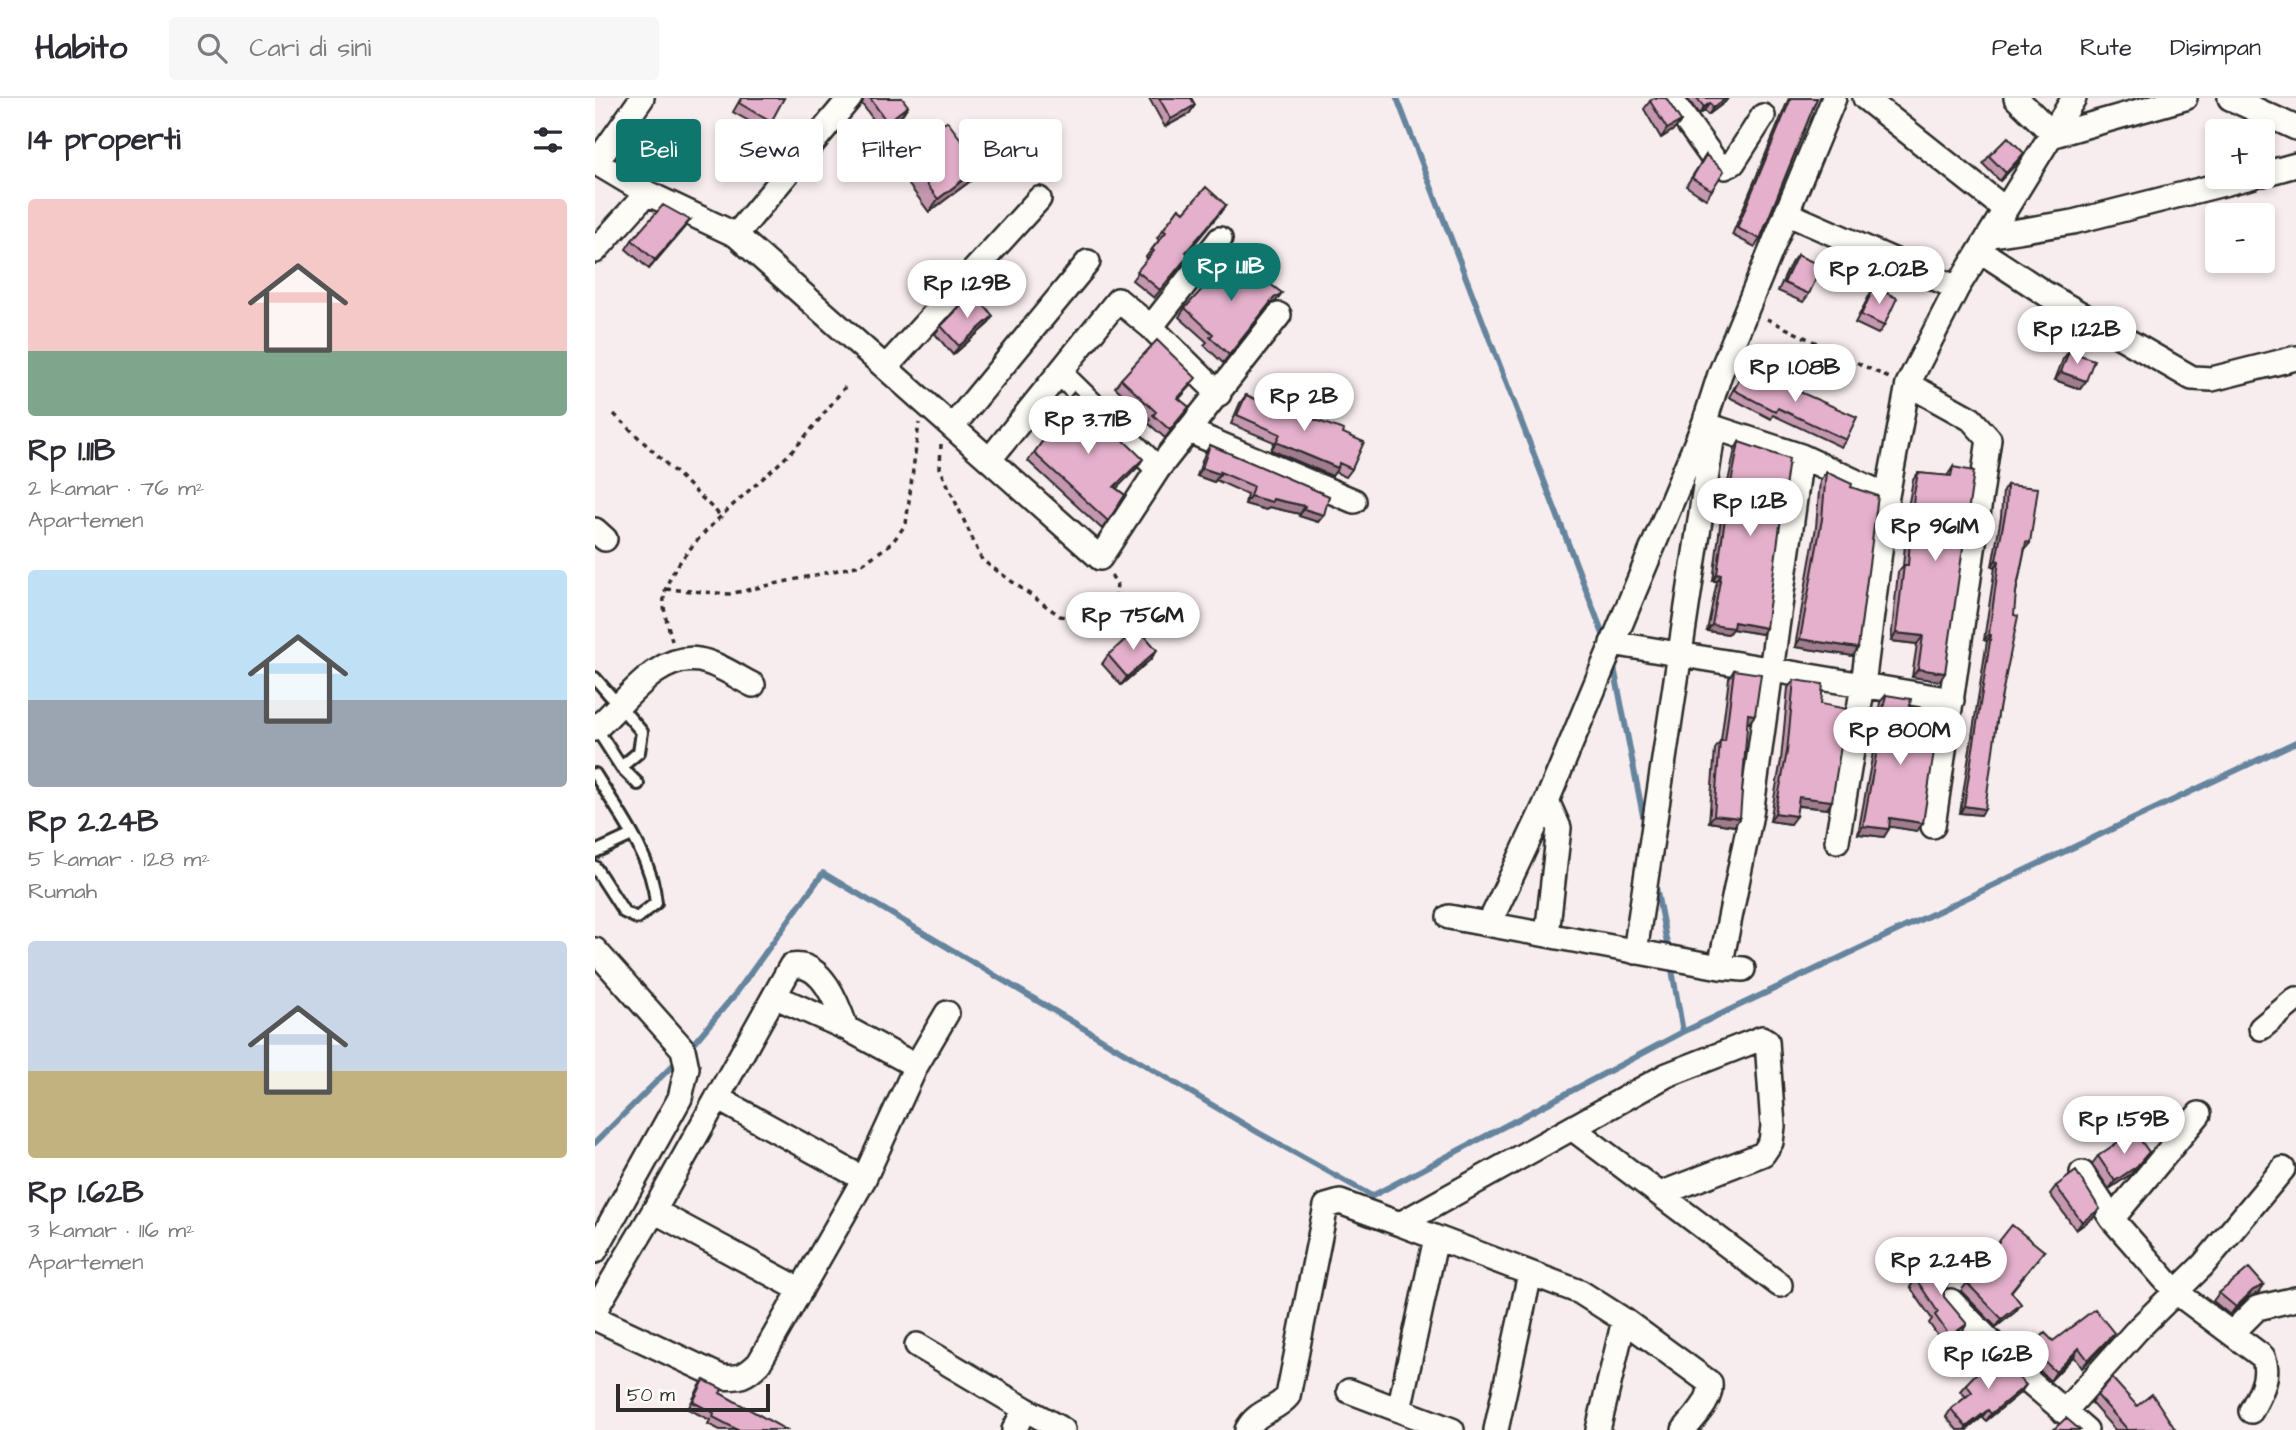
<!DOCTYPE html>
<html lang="id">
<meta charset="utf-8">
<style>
:root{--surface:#fff;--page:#f7f7f7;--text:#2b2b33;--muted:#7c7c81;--line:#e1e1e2;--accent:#0f766e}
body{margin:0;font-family:"Architects Daughter",sans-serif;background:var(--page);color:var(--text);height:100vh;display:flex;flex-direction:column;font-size:26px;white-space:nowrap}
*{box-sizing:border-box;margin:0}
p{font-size:23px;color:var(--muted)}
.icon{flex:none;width:38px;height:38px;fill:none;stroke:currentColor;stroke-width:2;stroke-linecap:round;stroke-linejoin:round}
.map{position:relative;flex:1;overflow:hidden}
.details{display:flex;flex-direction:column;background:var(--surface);width:595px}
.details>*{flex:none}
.guide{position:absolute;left:21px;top:21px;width:665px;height:63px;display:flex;gap:14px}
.fabs{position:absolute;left:1610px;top:21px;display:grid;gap:14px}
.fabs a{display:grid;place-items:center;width:70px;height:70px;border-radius:7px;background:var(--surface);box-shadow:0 4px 10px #0003;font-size:35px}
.scale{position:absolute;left:21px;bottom:18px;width:154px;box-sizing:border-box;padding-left:7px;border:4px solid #2b2b2b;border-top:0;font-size:19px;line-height:24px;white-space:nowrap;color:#2b2b2b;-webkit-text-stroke:5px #fdfcf7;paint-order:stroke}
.price{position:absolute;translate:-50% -60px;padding:0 16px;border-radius:24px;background:#fff;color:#222;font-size:23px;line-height:46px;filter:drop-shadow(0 2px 4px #0008)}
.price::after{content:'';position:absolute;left:50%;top:42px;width:21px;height:16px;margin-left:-10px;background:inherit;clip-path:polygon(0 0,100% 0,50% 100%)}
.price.selected{background:var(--accent);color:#fff}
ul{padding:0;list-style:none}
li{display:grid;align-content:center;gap:14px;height:371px;padding:0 28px}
li span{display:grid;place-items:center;height:217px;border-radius:7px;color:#555}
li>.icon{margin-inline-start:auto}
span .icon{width:126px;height:126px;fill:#fffc;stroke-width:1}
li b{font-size:30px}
h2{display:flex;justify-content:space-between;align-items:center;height:84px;padding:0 28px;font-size:30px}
.chip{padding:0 24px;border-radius:7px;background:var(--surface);box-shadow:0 4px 10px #0003;font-size:24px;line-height:63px}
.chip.selected{background:var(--accent);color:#fff}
header{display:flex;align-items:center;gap:42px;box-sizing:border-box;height:98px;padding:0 35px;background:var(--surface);border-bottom:2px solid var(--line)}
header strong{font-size:33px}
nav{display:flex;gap:38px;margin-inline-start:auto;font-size:24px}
.search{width:490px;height:63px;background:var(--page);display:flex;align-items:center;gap:18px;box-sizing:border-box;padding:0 24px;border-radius:7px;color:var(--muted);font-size:26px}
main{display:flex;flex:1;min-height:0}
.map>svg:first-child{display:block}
</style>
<header>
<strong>Habito</strong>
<div class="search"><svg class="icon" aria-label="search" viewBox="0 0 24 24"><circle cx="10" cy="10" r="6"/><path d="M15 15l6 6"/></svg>Cari di sini</div>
<nav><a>Peta</a><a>Rute</a><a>Disimpan</a></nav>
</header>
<main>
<section class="details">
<h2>14 properti<svg class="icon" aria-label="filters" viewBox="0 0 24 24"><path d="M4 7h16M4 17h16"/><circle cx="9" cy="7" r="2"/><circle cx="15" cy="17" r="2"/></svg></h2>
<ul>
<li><span style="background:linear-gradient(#f6c9c9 70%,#7fa58c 0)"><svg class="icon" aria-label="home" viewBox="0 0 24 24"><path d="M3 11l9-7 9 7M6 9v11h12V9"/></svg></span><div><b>Rp 1.11B</b><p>2 kamar · 76 m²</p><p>Apartemen</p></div></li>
<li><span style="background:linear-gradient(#bfe0f5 60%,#9aa5b1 0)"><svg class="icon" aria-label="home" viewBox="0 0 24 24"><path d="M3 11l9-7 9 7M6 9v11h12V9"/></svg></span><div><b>Rp 2.24B</b><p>5 kamar · 128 m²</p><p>Rumah</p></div></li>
<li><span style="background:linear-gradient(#c9d6e8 60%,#c2b280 0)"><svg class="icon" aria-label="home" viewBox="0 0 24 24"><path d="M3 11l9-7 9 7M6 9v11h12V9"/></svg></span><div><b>Rp 1.62B</b><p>3 kamar · 116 m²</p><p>Apartemen</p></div></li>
</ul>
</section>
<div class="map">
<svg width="1701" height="1332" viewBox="0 0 1701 1332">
<rect width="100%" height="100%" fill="#f8edee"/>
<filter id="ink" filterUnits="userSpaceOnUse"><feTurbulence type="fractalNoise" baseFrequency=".0143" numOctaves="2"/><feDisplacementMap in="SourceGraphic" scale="14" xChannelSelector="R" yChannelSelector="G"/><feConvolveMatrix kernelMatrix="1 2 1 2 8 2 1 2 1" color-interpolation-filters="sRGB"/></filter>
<g filter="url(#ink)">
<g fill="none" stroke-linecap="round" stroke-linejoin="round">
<!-- stream -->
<path stroke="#65849d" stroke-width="6" d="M 802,0 L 1011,544
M 1018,564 L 1050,728
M 1060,784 L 1074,856
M 1076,866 L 1088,934
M 93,952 L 142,894 L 228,775 L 664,1035 L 777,1098 L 1088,934 L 1701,644
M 0,1045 L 85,960"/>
<!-- service casing -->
<g stroke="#2b2b2b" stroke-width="16">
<path id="service" d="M 0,580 L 47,634 L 44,654 L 26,669
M 1,630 L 26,669 L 43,686
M 0,676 C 24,715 57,758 61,805 L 42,820 L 29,814 L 0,769
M 0,754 L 37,737"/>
</g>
<!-- minor casing -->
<g stroke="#2b2b2b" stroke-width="28">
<path id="minor" d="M 1075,0 L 1120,63 L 1130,69 L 1138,65 L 1168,18
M 1239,0 L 1125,276 L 1109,326 L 1206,358 L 1292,398
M 1270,0 L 1410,111
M 1421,0 L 1459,37
M 1635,0 L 1701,30
M 1459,37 L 1590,0
M 0,64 L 52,95 L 141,137 L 505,460 L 563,371 L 684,217
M 1,65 L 47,0
M 1668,76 L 1701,67
M 1191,115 L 1362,190
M 141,137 L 255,0
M 1398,137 L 1478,124 L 1656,79
M 0,153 L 52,95
M 1387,154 L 1451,196 L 1597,280 L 1617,281 L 1701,260
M 556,229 L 625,141
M 291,269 L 444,101
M 466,276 L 563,371
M 1313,286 L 1376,321 L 1394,341 L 1338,728
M 358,328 L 493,164
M 594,333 L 759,403
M 395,361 L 523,202 L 556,229 L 624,296
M 0,432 L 10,441
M 1017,545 L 1357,602
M 0,631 C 30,606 61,555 104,562 C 122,565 142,579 158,587
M 1242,743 L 1268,587 L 1292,398 L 1313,286 L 1362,190 L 1479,0
M 854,819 L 1125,869 L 1148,871
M 894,826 L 952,703 L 1109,326
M 952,837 L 964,730 L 952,703
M 0,852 L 88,951 L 92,970 L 85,1000 L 0,1153
M 1040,854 L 1119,329
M 1125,869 L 1156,716 L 1206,358
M 181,899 L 251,930 L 321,968
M 1666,930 L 1701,901
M 122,1000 L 269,1081
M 977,1030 L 1185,1187
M 1487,1075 L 1517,1121 L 1581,1194 L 1668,1259 C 1676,1278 1665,1296 1656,1313
M 59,1113 L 206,1192
M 1517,1121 L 1604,1016
M 805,1126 L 985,1194 L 1029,1222 L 1115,1285 C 1117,1303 1100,1318 1089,1332
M 1356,1203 L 1435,1284 L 1491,1332
M 0,1212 L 59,1113 L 196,868 C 227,862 243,907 251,930
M 0,1220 L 126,1279 C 144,1281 151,1278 164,1265 L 269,1081 L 321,968 L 352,915
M 1637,1235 L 1662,1210 L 1701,1201
M 322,1247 L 430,1311 L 419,1332
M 754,1293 L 857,1332
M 430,1311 L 468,1332
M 804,1312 L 841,1140
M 1469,1314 L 1542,1232 L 1608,1167 L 1688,1071
M 652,1332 C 662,1312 681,1313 693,1298 L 731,1108 L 745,1104 L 805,1126 L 1072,977 L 1167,940 L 1172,943 L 1178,1028 L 1176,1044 L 1168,1056 L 1065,1096
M 901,1332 L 935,1176
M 1003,1332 L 1029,1222"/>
</g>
<!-- path -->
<path stroke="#2b2b2b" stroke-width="3.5" stroke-dasharray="5 5" stroke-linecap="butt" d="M 1172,221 L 1294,280
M 19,316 L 128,420
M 346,346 L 345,370 L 387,462 L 465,518 L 501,524 L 519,509 L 522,486 L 516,477
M 71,491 L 134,496 L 266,467 L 297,445 L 311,426 L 324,325
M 77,543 C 73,525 65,508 71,490 C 87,443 163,388 198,352 C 217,332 233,310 250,289"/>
<!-- service -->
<use href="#service" stroke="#fdfcf7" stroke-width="10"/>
<!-- minor -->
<use href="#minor" stroke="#fdfcf7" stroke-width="23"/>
</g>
<!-- wall -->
<path fill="#c497af" stroke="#2b2b2b" stroke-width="2" d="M 146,0 L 189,0 L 170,32 L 138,14 Z
M 269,0 L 307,0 L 307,17 L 286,32 L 267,6 Z
M 554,0 L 596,0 L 600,7 L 594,16 L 570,29 Z
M 1092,0 L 1133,0 L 1130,4 L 1113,17 L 1109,13 L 1104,16 Z
M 1194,0 L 1222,0 L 1165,141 L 1160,149 L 1137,137 Z
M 1055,3 L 1086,23 L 1080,31 L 1066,40 L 1049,11 Z
M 1429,55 L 1423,64 L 1405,83 L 1388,66 L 1394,58 Z
M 309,56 L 378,81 L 334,114 L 300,68 Z
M 1111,57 L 1117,92 L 1111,101 L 1091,88 Z
M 584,110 L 589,114 L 625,115 L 591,155 L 594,157 L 588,165 L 559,200 L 537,182 L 553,161 L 551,159 L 564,142 L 562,140 Z
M 95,122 L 54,171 L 31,151 L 37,142 Z
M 1202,157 L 1214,196 L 1208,204 L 1183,193 L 1196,165 Z
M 615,175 L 681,203 L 673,208 L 628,265 L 609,247 L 612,244 L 584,219 L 590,210 L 613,186 L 610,183 Z
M 1279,189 L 1289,228 L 1283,236 L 1260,225 L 1274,198 Z
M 393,226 L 358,257 L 340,236 L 346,228 Z
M 1474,253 L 1491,283 L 1485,291 L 1460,282 L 1468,261 Z
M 1150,270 L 1251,342 L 1246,349 L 1178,317 L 1176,321 L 1134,299 Z
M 526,281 L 596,288 L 584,301 L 594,309 L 570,340 L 553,325 L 555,321 L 520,289 Z
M 651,297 L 692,314 L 697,307 L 720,322 L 748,335 L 757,371 L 751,379 L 740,374 L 737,378 L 676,352 L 679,344 L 636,326 L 645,305 Z
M 464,311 L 542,370 L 521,390 L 530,397 L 507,431 L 433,363 L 462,323 L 458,319 Z
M 1144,344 L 1167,536 L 1137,531 L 1133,536 L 1112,533 L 1122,483 L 1118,483 L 1127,412 L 1140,351 Z
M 615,347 L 734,398 L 723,424 L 704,418 L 705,416 L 674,409 L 671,412 L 650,406 L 652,396 L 621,382 L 619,384 L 602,378 L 610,355 Z
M 1358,369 L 1345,583 L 1317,579 L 1322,546 L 1296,543 L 1303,474 L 1308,468 L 1314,404 L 1318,382 L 1323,375 L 1352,378 Z
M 1231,374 L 1258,558 L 1200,549 L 1221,429 L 1225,382 Z
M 1412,387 L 1435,445 L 1430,451 L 1421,494 L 1403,616 L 1386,717 L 1365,715 L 1392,543 L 1389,542 L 1400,469 L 1397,468 L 1406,419 L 1408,393 Z
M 513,557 L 556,561 L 526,587 L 507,566 Z
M 1139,572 L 1160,617 L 1154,625 L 1152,625 L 1139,728 L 1114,724 L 1120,651 L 1126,643 L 1134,580 Z
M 1199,582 L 1226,606 L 1232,711 L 1202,708 L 1195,726 L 1175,723 L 1186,662 L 1193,590 Z
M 1291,597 L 1312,622 L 1328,725 L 1322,733 L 1294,728 L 1289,739 L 1263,736 L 1279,649 L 1275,648 L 1279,624 L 1283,618 L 1285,604 Z
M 1554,1054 L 1536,1076 L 1514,1091 L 1497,1066 L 1503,1058 Z
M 1461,1088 L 1499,1119 L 1481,1132 L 1455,1096 Z
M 1449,1153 L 1416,1194 L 1426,1206 L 1420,1214 L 1401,1229 L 1366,1193 L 1372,1185 L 1393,1168 L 1389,1164 L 1394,1156 Z
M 1321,1181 L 1352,1190 L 1349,1193 L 1349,1199 L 1367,1234 L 1349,1247 L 1334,1225 L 1337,1221 L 1315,1189 Z
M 1669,1187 L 1663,1195 L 1652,1200 L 1635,1217 L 1618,1203 L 1624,1195 Z
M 1458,1243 L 1513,1243 L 1487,1270 L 1479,1258 L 1455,1283 L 1430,1258 L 1435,1250 Z
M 109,1282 L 125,1295 L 191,1332 L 125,1332 L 113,1326 L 115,1322 L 93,1311 L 104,1289 Z
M 1371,1286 L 1426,1294 L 1391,1323 L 1387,1319 L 1372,1332 L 1362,1332 L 1351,1319 L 1356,1311 L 1371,1299 L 1365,1293 Z
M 1502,1297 L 1542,1308 L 1579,1332 L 1520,1332 L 1496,1305 Z"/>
<!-- shaded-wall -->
<path fill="#a07b8e" stroke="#2b2b2b" stroke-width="2" d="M 1131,0 L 1133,0 L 1130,4 L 1113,17 L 1118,10 Z
M 1115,5 L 1109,13 L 1104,16 L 1109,9 Z
M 600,7 L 594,16 L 570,29 L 576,21 Z
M 313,8 L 307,17 L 286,32 L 292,24 Z
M 1086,23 L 1080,31 L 1066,40 L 1072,31 Z
M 1429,55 L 1423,64 L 1405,83 L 1411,75 Z
M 386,68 L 378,81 L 334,114 L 343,101 Z
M 631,107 L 625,115 L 585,163 L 591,154 Z
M 95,122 L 89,130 L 54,171 L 60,162 Z
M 687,195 L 681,203 L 673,208 L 628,265 L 679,200 Z
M 398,218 L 393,226 L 358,257 L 364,248 Z
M 1466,274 L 1491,283 L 1485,291 L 1460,282 Z
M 681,344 L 743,370 L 737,378 L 676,352 Z
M 548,361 L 542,370 L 514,398 L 519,389 Z
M 607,370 L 625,376 L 619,384 L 602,378 Z
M 655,398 L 678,401 L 710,408 L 705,416 L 674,409 L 671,412 L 650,406 Z
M 709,411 L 729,417 L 723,424 L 704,418 Z
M 1401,462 L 1404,463 L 1400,469 L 1397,468 Z
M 1122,476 L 1126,477 L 1122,483 L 1118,483 Z
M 1139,524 L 1171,530 L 1167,536 L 1137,531 L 1133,536 L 1112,533 L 1117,527 Z
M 1301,535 L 1328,538 L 1322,546 L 1296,543 Z
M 1394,536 L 1396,537 L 1392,543 L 1389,542 Z
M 1205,541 L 1263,550 L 1258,558 L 1200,549 Z
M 562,552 L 556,561 L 526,587 L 532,579 Z
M 1323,571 L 1350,575 L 1345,583 L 1317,579 Z
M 1153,616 L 1160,617 L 1154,625 L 1148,624 Z
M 1281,641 L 1284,641 L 1279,649 L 1275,648 Z
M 1204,699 L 1237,703 L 1232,711 L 1198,707 Z
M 1369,708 L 1390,711 L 1386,717 L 1365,715 Z
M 1180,715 L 1201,718 L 1195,726 L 1175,723 Z
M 1119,717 L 1145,720 L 1139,728 L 1114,724 Z
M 1295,720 L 1328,725 L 1322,733 L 1290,728 Z
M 1268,728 L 1294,731 L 1289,739 L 1263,736 Z
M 1554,1054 L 1536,1076 L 1514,1091 L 1520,1083 Z
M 1505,1111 L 1499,1119 L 1481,1132 L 1487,1124 Z
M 1669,1187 L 1663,1195 L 1652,1200 L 1635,1217 L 1641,1209 L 1658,1192 Z
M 1426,1206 L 1420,1214 L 1401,1229 L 1407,1221 Z
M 1372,1226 L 1367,1234 L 1349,1247 L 1355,1238 Z
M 1519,1235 L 1513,1243 L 1487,1270 L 1493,1262 Z
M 1484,1250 L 1479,1258 L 1455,1283 L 1461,1274 Z
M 1431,1287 L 1426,1294 L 1391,1323 L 1396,1316 Z
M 1393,1312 L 1387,1319 L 1372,1332 L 1369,1332 Z"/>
<!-- building -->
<path fill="#e4b0cb" stroke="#2b2b2b" stroke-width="2" d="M 147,0 L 189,0 L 176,24 L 144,5 Z
M 275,0 L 307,0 L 313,8 L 292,24 Z
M 564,0 L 596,0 L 600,7 L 576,21 Z
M 1059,0 L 1071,0 L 1086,23 L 1072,31 L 1055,3 Z
M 1102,0 L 1131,0 L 1118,10 L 1115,5 L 1109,9 Z
M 1196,0 L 1222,0 L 1165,141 L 1142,130 Z
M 352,23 L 386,68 L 343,101 L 309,56 Z
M 1413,39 L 1429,55 L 1411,75 L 1394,58 Z
M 1111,57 L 1129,73 L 1117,92 L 1097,80 Z
M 611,89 L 631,107 L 591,154 L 594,157 L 565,192 L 542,173 L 559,153 L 557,151 L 571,134 L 568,132 L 584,110 L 589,114 Z
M 68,107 L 95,122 L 60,162 L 37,142 Z
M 631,155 L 664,184 L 667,180 L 687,195 L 679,200 L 634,257 L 615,239 L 618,236 L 590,210 L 619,178 L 615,175 Z
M 1202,157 L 1227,168 L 1214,196 L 1189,185 Z
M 1279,189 L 1302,200 L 1289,228 L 1266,217 Z
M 379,195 L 398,218 L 364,248 L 346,228 Z
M 562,242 L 601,280 L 583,300 L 594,309 L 575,332 L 558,317 L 561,314 L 526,281 Z
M 1474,253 L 1499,262 L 1491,283 L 1466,274 Z
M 1150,270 L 1262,319 L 1251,342 L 1183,310 L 1181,314 L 1139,292 Z
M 479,294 L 548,361 L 519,389 L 530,397 L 513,423 L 439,355 L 468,315 L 464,311 Z
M 651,297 L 693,315 L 697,307 L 722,318 L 720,322 L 749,332 L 748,335 L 769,344 L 757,371 L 744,365 L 743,370 L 681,344 L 685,336 L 642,317 Z
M 1144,344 L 1194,361 L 1171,530 L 1139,524 L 1138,530 L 1117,527 L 1126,477 L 1122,476 L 1132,406 Z
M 615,347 L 734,398 L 729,417 L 709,411 L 710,408 L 678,401 L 677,404 L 655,398 L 658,388 L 625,374 L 625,376 L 607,370 Z
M 1358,369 L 1379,373 L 1350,575 L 1323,571 L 1328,538 L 1301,535 L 1309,467 L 1313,467 L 1319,396 L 1323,375 L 1356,378 Z
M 1231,374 L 1257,386 L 1256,389 L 1283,398 L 1263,550 L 1205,541 L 1227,421 Z
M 1412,387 L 1443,390 L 1435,445 L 1431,444 L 1421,494 L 1419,517 L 1423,518 L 1403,616 L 1390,711 L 1369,708 L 1396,537 L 1394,536 L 1404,463 L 1401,462 L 1411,412 Z
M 543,530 L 562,552 L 532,579 L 513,557 Z
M 1139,572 L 1166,576 L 1160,617 L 1153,616 L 1145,720 L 1119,717 L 1125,643 L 1130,643 Z
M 1199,582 L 1228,586 L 1226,606 L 1252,611 L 1237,703 L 1204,699 L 1201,718 L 1180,715 L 1192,654 Z
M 1291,597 L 1316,601 L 1312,622 L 1343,627 L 1328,725 L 1295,720 L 1294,731 L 1268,728 L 1284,641 L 1281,641 L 1284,616 L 1287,617 Z
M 1539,1033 L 1554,1054 L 1542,1068 L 1520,1083 L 1503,1058 Z
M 1481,1073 L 1505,1111 L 1487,1124 L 1461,1088 Z
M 1417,1127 L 1449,1153 L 1416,1193 L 1426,1206 L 1407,1221 L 1372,1185 L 1401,1161 L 1394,1156 Z
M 1347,1163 L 1358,1181 L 1349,1190 L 1349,1199 L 1372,1226 L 1355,1238 L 1340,1217 L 1343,1214 L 1321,1181 Z
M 1654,1170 L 1669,1187 L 1658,1192 L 1641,1209 L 1624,1195 Z
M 1500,1211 L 1519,1235 L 1493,1262 L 1484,1250 L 1461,1274 L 1435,1250 L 1450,1235 L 1458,1243 Z
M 1400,1256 L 1431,1287 L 1396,1316 L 1393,1312 L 1371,1329 L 1356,1311 L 1377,1294 L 1371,1286 Z
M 1517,1280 L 1542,1308 L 1557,1296 L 1580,1331 L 1533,1332 L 1502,1297 Z
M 109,1282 L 127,1291 L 125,1295 L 191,1332 L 143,1332 L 118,1319 L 119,1315 L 98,1304 Z
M 1471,1320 L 1485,1332 L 1458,1332 Z"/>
</g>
</svg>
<div class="fabs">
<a>+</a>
<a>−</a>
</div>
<div class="scale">50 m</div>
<b class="price selected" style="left:636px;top:205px">Rp 1.11B</b>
<b class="price" style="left:1284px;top:208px">Rp 2.02B</b>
<b class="price" style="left:372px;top:222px">Rp 1.29B</b>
<b class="price" style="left:1482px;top:268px">Rp 1.22B</b>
<b class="price" style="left:1200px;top:306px">Rp 1.08B</b>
<b class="price" style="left:709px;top:335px">Rp 2B</b>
<b class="price" style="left:493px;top:358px">Rp 3.71B</b>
<b class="price" style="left:1155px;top:440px">Rp 1.2B</b>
<b class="price" style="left:1340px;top:465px">Rp 961M</b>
<b class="price" style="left:538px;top:554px">Rp 756M</b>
<b class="price" style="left:1305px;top:669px">Rp 800M</b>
<b class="price" style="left:1529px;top:1058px">Rp 1.59B</b>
<b class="price" style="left:1346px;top:1199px">Rp 2.24B</b>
<b class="price" style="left:1393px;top:1293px">Rp 1.62B</b>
<div class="guide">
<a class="chip selected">Beli</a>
<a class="chip">Sewa</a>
<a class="chip">Filter</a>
<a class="chip">Baru</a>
</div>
</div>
</main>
